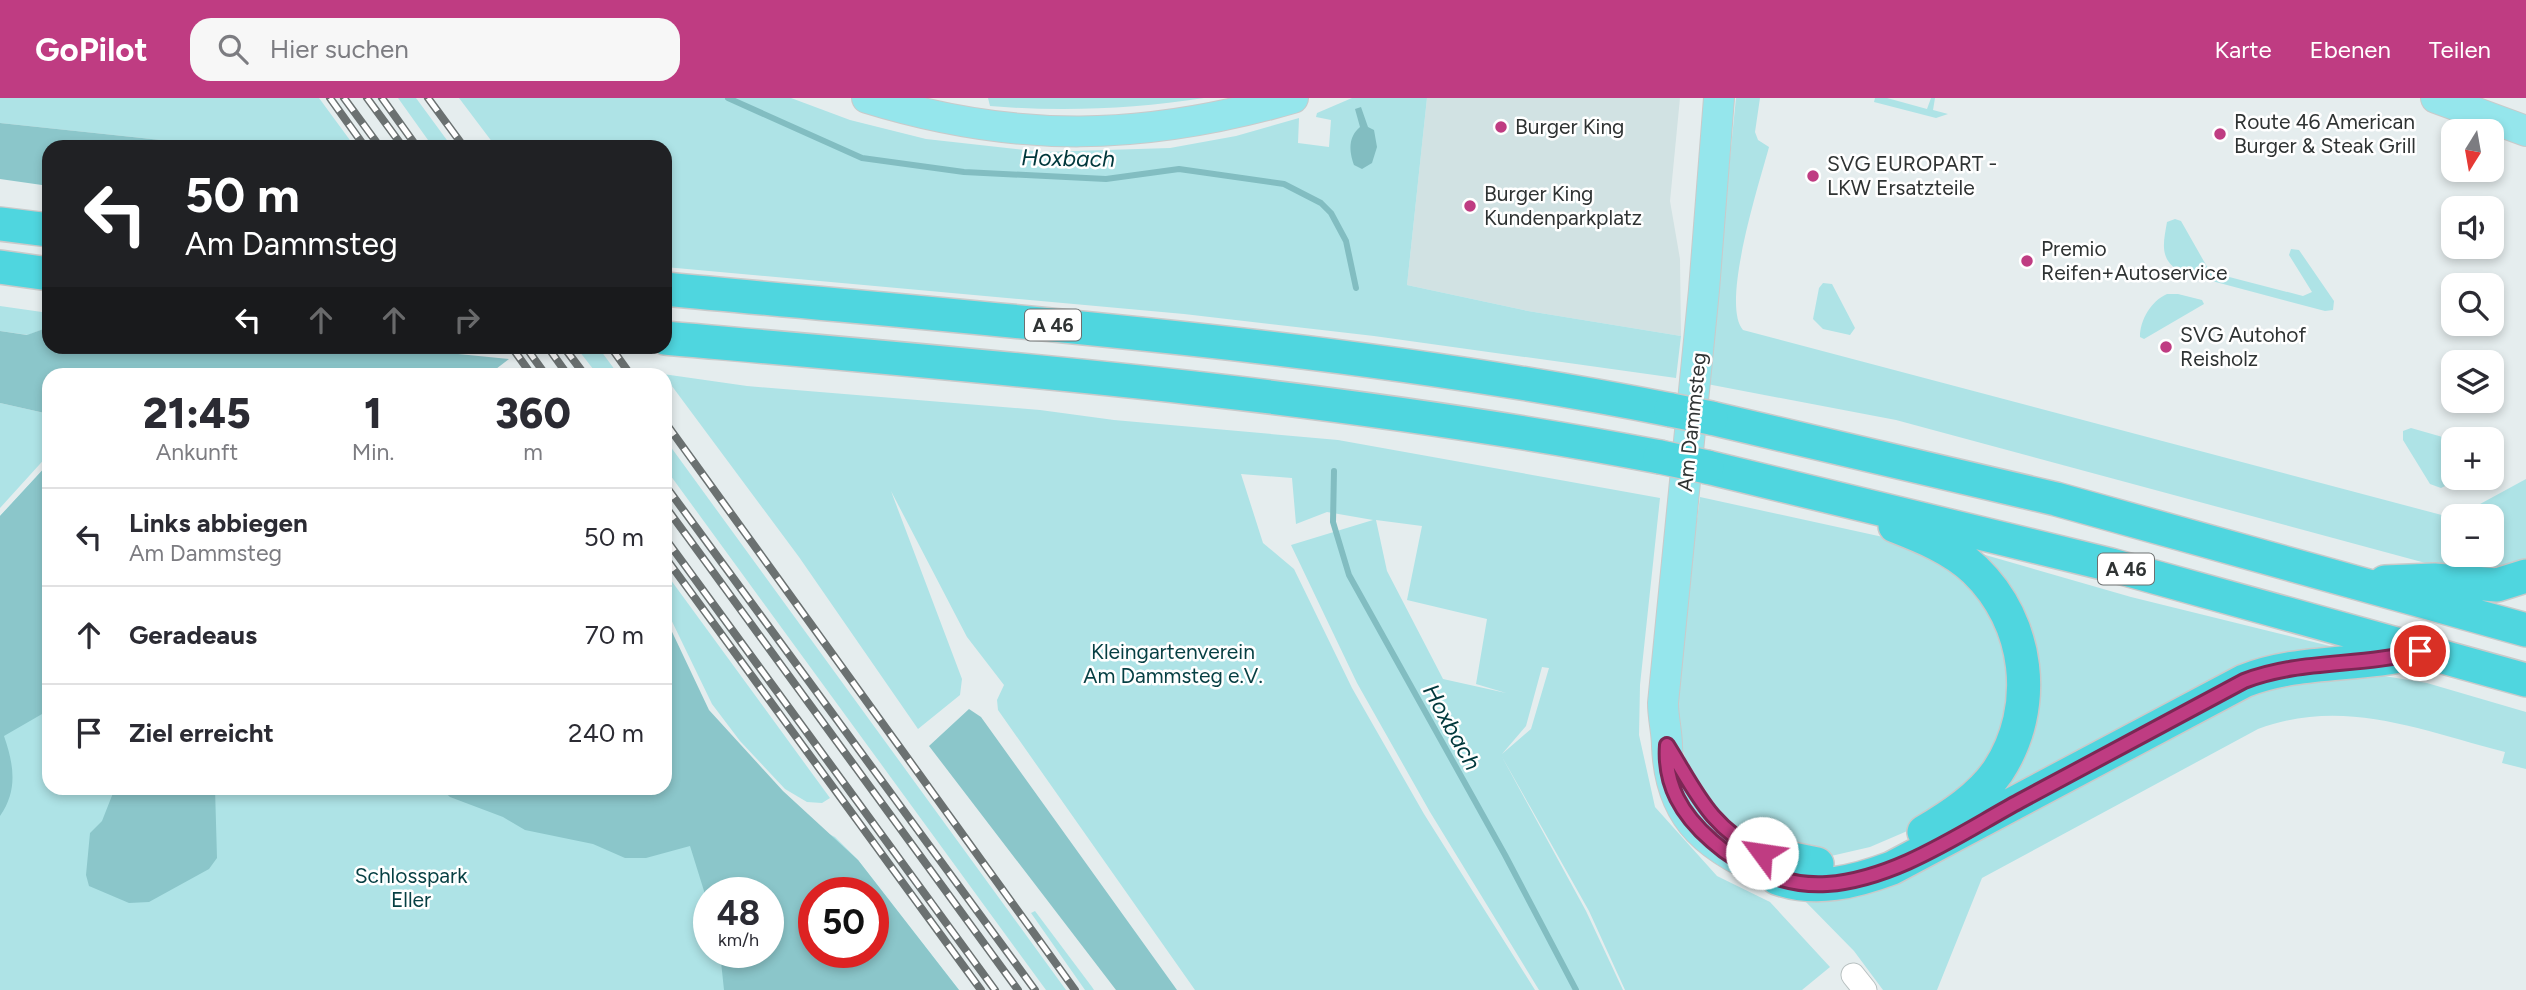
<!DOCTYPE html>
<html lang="de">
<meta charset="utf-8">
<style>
:root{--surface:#fff;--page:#f7f7f7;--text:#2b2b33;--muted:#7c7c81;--line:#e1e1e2;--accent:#bf3c82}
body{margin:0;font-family:Figtree,sans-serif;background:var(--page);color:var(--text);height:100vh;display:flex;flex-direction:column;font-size:26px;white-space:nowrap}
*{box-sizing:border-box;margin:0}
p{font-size:23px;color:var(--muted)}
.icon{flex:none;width:38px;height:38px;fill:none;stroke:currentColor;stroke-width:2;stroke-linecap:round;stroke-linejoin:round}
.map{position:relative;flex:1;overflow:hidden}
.details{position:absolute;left:42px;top:270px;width:630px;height:427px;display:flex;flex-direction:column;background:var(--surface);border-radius:21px;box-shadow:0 4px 10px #0003}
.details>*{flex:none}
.top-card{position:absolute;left:42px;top:42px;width:630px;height:214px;border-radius:21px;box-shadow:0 4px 10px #0003;background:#202124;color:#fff;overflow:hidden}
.needle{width:46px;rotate:191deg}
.buttons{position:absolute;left:2441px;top:21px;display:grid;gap:14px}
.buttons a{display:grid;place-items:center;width:63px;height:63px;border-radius:14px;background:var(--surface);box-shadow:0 4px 10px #0003;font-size:35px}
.speed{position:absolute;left:693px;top:779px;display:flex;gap:14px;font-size:35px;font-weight:700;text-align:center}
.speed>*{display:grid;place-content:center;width:91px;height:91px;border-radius:50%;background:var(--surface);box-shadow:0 4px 10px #0003;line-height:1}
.speed small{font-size:18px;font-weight:400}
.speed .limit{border:10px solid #d22;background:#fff;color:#111}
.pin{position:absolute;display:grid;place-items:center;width:60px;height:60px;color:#fff;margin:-30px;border:4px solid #fff;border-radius:50%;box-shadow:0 2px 7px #0007}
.me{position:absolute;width:77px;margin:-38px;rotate:301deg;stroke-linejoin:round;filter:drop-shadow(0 0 5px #0008)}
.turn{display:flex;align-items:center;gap:24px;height:147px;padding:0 28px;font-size:32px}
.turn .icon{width:91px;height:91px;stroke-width:2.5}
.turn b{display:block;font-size:49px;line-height:60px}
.lanes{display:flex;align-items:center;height:66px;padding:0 28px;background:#0003;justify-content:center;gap:35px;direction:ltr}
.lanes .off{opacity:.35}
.eta{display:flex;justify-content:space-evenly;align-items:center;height:119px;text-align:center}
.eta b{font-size:42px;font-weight:800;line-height:49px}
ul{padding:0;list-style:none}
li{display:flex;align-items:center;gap:21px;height:98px;padding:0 28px;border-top:2px solid var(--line)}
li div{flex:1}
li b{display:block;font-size:26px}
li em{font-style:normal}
header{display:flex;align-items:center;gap:42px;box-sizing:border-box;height:98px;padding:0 35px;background:var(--accent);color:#fff}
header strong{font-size:33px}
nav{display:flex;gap:38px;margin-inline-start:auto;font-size:24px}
.search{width:490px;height:63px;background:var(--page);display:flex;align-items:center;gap:18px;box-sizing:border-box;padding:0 24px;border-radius:21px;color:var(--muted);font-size:26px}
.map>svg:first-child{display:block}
.built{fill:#d1e2e3}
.green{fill:#aee3e6;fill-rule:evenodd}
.forest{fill:#8bc6ca;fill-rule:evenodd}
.water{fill:#82bdc1}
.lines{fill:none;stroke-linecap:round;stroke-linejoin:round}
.stream{stroke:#82bdc1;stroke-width:6}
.minor-casing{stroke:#b8c1c1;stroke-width:25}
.major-casing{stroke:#c9caca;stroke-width:32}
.highway-casing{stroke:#c9caca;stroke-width:36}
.minor{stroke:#fff;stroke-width:23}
.major{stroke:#95e6ec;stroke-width:30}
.highway{stroke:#4fd6df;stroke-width:33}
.rail-casing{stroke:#6b7171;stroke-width:8}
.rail{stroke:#fff;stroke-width:5;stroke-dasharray:16;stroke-linecap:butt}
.highway-bridge-casing{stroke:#c9caca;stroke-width:36;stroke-linecap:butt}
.highway-bridge{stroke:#4fd6df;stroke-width:33}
.route-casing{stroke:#7c2754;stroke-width:18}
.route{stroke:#bf3c82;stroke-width:12}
.poi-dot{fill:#bf3c82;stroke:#fff;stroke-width:2.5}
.labels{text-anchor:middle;stroke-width:5;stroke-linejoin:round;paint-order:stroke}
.shield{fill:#fff;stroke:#6d7070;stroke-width:2}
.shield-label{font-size:19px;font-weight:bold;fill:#2f3333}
.poi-label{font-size:21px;fill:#2f3333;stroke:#fff;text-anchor:start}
.street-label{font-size:21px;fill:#2f3333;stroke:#fff}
.park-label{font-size:21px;fill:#063f43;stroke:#fff}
.water-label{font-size:23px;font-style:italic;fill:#00383c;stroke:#fff}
</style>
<header>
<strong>GoPilot</strong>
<div class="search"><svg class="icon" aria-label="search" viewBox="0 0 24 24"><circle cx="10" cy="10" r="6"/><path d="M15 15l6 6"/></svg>Hier suchen</div>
<nav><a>Karte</a><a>Ebenen</a><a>Teilen</a></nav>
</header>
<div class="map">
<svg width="2526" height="892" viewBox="0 0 2526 892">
<rect width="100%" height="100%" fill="#e5edee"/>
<path class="built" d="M1427,0H1680L1670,103L1680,161L1681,238L1528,213L1407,187Z"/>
<path class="green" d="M0,0H319L355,49H227L0,25Z
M398,0H416L452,49H433Z
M459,0H791L850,22L926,41L1042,54L1170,50L1236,38L1299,20L1298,45L1329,49L1331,22L1316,19L1317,15L1352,0H1427L1407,187L1528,213L1681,238L1676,280L1374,238L1184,216L665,169V49H496Z
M988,0H1204C1133,11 1062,14 990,8Z
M1736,0H1760L1755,34L1758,42L1769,49C1760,83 1720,206 1743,232L2453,420L2454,457H2492V418H2458L2526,381V463L2493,471L2444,470L1896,322L1707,286Z
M1875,0H1887L1927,11L1931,0H1935L1933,12L1948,16L1936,20L1874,4Z
M2175,121L2181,123L2210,174L2303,198L2312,194L2289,157L2291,151L2299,152L2334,203L2333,212L2325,213L2182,175C2159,162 2163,147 2167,124Z
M1823,185L1832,186L1855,230L1850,237L1823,231L1813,221L1819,190Z
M2167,196H2178L2202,202L2204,206L2144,241L2140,239C2140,222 2151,203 2167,196Z
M0,208L49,215V229L28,237L0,233Z
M576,249H598L618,276H597Z
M663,276L747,288L1040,312L1114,322L1338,342L1660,400L1640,587L1639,637L1655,709L1717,778L1770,804L1830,869L1802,892H1625L1589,813L1501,657L1586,813L1623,892H1539L1430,714L1357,585L1291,447L1373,422L1327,414L1296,426L1292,380L1241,376L1263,445L1294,471L1352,590L1424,716L1535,892H1195L998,612L997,602L1004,587L967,539L891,393L962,581L960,597L918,631L799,459ZM1376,422L1422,428L1407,502L1487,521L1476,586L1506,595L1443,581L1387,473ZM1542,569L1549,570L1531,631L1502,656L1526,628Z
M0,305L49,316V356L0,410Z
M2411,330L2453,342L2454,380H2462L2441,390L2430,386L2403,342V333Z
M665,341L1066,892H1046L665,370Z
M49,365V690H665V588L777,710L835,739L858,762L959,892H0V418ZM709,794H768V854H709ZM814,794H873V854H814Z
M1700,399L1883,439L1925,452L1962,474L2006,541L2011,605L1987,668L1941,712L1905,734L1870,749L1831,758L1797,755L1769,748L1735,729L1710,705L1690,675L1680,644L1676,613L1687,495Z
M1975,454L2131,499L2330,548L2332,557L1939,732L2028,618Z
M665,474L830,700L822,705L807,704L785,691L740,643L712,606L665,509Z
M2372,576L2427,585L2526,614V671L2502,665L2505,654C2419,632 2344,599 2258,631L1982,780L1937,892H1883L1854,853L1800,798L2271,584Z
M1035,813L1092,889L1094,892H1085L1031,815Z"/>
<path class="forest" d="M0,25L227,49H49V88L0,81Z
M49,229V248H377L509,261L496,271L499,276H49V316L0,305V233L27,237Z
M49,365V612L4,638C14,667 18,692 0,718V418Z
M665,519L709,612L783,693L858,762L959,892H724L720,854H768V794H709V809L690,748L646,760H625L593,746L525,732L503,719L450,699L440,690H665ZM873,794V854H814V794Z
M969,611L981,619L1177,892H1116L929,648Z
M115,690H215L217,760L209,771L149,804L129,805L89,788L86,777L90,735L102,723Z"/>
<path class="water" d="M1361,9L1368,29L1374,32L1377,49L1372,65L1362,71L1354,67C1349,53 1348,39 1360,29L1355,11Z"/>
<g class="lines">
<path class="stream" d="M728,0L862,60L964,74L1106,81L1179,71L1284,86L1321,105L1331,115L1346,143L1356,190
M1334,373L1333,424L1349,477L1505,757L1576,892"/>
<g class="minor-casing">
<path id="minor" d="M1853,877L1865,892"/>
</g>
<g class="major-casing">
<path id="major" d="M867,0C1016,46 1144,43 1293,0
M1719,0L1704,192L1663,605C1663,620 1667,634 1667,648C1670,725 1711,751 1777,780
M2436,0L2526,33"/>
</g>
<g class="highway-casing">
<path id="highway" d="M0,126L49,132
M0,169L49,176
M665,191C1001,223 1339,246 1671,312
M665,240C998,269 1332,296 1660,359
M1711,320L2056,401L2526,532
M1707,369L2111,467L2526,582
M1895,428C1923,439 1953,451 1975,472C2029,524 2040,609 1998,673C1980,699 1951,718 1924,734
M2385,484L2434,482L2497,487L2526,478
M1762,755L1817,766
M1777,780C1815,794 1855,784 1892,770L2244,583C2300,561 2360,569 2417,554"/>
</g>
<use href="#minor" class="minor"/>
<use href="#major" class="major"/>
<use href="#highway" class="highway"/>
<g class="rail-casing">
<path id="rail" d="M330,0L365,49
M344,0L380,49
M367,0L403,49
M382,0L417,49
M428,0L464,49
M511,248L531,276
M525,248L545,276
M547,248L567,276
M563,248L584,276
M610,248L630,276
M665,324L1075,892
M665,387L1035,892
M665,408L1018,892
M665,440L995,892
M665,459L981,892"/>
</g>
<use href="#rail" class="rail"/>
<g class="highway-bridge-casing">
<path id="highway-bridge" d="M1671,312L1711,320
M1660,359L1707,369"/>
</g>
<use href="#highway-bridge" class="highway-bridge"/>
</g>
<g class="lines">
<g class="route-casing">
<path id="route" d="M1762,755C1709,729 1696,693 1667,647C1664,687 1682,717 1712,743C1742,770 1787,789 1827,786C1896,781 1961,735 2020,703C2095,663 2169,623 2244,583C2301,561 2362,569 2420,553"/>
</g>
<use href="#route" class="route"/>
</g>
<g class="poi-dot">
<circle cx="1501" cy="29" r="7"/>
<circle cx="2220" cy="36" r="7"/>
<circle cx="1813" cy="78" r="7"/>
<circle cx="1470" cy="108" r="7"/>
<circle cx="2027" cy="163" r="7"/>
<circle cx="2166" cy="249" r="7"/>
</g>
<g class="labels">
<g class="shield">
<rect x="1025" y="211.5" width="56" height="31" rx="5"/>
<rect x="2098" y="455.5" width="56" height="31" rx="5"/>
</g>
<g class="shield-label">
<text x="1053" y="234">A 46</text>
<text x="2126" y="478">A 46</text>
</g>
<g class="poi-label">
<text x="2234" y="31">Route 46 American<tspan x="2234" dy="24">Burger &amp; Steak Grill</tspan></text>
<text x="1515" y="36">Burger King</text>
<text x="1827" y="73">SVG EUROPART -<tspan x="1827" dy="24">LKW Ersatzteile</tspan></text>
<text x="1484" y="103">Burger King<tspan x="1484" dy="24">Kundenparkplatz</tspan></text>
<text x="2041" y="158">Premio<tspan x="2041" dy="24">Reifen+Autoservice</tspan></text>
<text x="2180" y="244">SVG Autohof<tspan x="2180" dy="24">Reisholz</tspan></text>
</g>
<g class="street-label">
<text transform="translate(1692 324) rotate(-84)" y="7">Am Dammsteg</text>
</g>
<g class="park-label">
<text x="1173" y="561">Kleingartenverein<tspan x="1173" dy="24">Am Dammsteg e.V.</tspan></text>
<text x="411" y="785">Schlosspark<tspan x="411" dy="24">Eller</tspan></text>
</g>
<g class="water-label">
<text transform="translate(1068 60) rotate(1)" y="8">Hoxbach</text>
<text transform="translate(1452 629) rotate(61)" y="8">Hoxbach</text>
</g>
</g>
</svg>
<div class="buttons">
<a><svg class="needle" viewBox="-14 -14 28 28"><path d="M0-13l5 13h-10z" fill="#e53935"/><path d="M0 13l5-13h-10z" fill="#7c7c81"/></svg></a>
<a><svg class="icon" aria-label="sound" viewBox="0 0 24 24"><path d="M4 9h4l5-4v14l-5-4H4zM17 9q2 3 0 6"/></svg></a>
<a><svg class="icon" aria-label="search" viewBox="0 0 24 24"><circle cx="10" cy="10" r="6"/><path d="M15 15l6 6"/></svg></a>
<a><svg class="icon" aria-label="layers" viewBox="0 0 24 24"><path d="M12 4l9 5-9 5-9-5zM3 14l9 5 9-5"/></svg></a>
<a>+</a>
<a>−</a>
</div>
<div class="speed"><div>48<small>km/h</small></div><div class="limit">50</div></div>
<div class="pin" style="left:2420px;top:553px;background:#d93025"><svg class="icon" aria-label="arrive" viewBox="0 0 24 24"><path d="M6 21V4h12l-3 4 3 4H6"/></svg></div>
<svg class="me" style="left:1762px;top:755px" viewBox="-20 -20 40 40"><circle r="19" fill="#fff"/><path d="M0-13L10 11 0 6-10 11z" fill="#bf3c82"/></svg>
<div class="top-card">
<div class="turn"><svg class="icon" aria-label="left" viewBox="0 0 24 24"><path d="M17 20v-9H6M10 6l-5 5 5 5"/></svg><div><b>50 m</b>Am Dammsteg</div></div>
<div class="lanes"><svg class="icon" aria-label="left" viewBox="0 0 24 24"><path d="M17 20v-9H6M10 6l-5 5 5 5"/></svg><svg class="icon off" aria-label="ahead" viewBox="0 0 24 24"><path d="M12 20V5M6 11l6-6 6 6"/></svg><svg class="icon off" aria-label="ahead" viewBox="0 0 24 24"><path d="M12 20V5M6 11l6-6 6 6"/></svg><svg class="icon off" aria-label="right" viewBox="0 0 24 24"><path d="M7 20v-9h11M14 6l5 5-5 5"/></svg></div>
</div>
<section class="details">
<div class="eta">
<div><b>21:45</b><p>Ankunft</p></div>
<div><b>1</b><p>Min.</p></div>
<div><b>360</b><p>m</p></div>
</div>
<ul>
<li><svg class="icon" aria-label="left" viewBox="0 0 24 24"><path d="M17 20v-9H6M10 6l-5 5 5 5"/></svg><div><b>Links abbiegen</b><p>Am Dammsteg</p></div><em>50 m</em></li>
<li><svg class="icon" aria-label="ahead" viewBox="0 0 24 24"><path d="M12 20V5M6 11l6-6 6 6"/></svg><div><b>Geradeaus</b></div><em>70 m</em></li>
<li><svg class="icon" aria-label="arrive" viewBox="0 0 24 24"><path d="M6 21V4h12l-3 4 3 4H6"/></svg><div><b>Ziel erreicht</b></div><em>240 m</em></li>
</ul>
</section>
</div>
